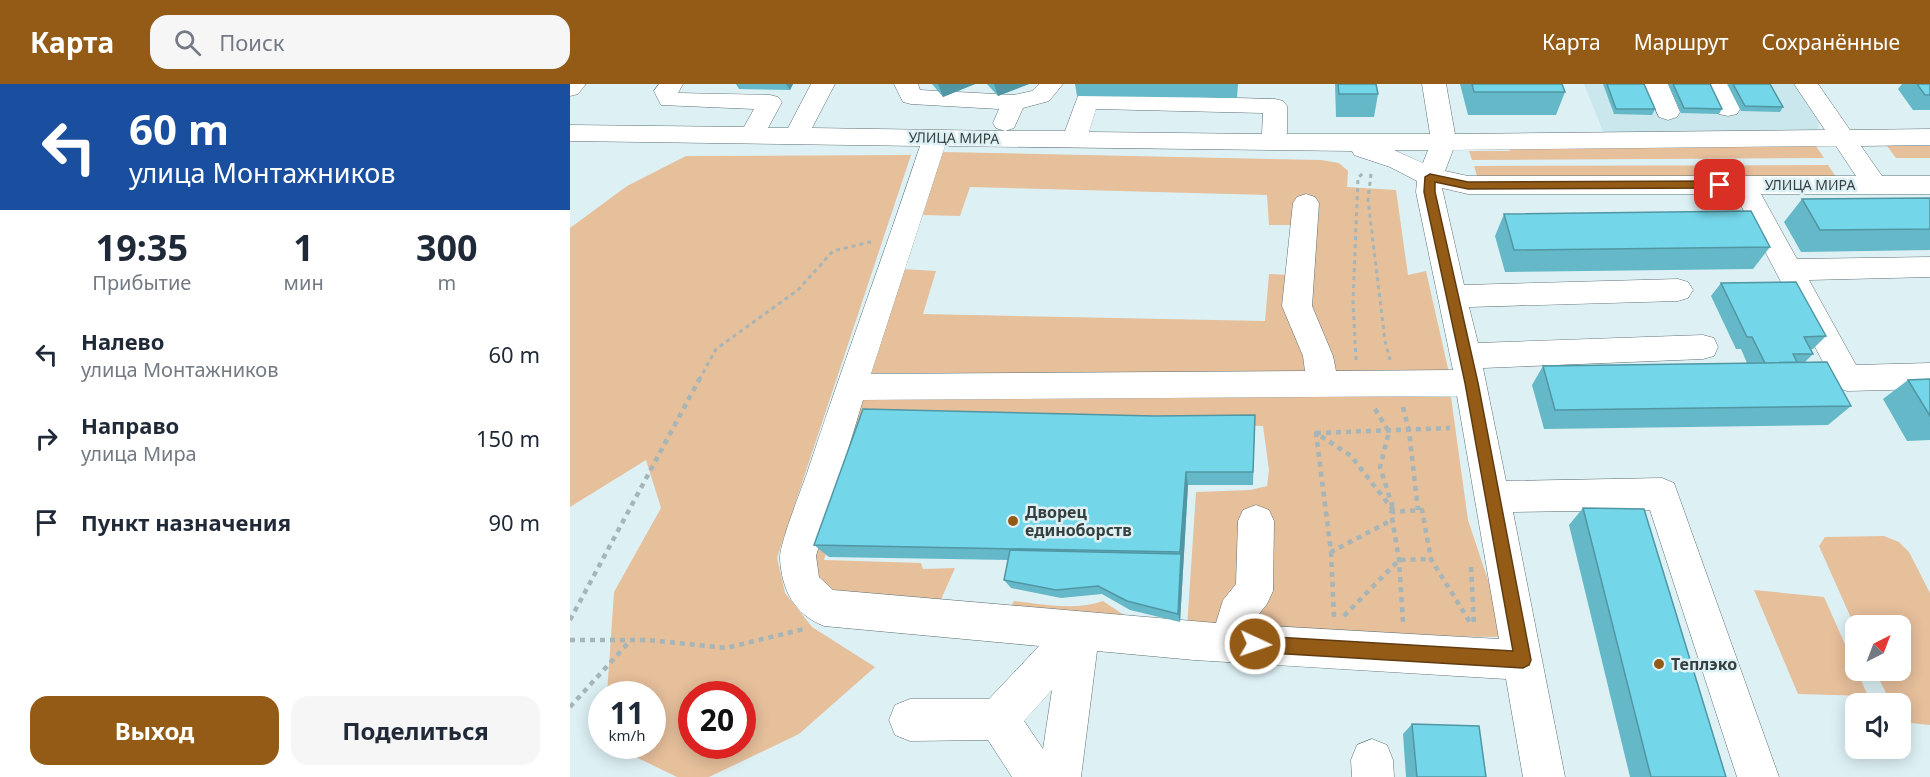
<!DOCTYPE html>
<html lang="ru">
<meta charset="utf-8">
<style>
:root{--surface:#fff;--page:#f6f6f7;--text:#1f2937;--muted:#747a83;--accent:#945b17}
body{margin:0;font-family:"Noto Sans",sans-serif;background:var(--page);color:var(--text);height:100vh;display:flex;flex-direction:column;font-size:22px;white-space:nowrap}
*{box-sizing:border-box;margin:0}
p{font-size:20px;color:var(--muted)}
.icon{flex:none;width:33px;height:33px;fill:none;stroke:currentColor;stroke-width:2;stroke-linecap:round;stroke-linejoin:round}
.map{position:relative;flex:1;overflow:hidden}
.drawer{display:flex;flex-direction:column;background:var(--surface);width:570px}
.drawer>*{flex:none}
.banner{background:#1a4fa0;color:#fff;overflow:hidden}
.needle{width:39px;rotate:42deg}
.tools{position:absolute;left:1275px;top:531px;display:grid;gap:12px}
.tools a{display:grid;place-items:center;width:66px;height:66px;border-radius:12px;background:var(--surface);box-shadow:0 3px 15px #0003;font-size:30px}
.speed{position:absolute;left:18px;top:597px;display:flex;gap:12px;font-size:30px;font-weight:700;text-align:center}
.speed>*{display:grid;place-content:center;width:78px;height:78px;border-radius:50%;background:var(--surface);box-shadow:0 3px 15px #0003;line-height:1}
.speed small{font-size:15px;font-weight:400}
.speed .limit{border:9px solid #d22;background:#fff;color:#111}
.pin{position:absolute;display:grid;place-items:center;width:51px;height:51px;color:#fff;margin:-26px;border-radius:12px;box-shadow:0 3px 9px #0006}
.me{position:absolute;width:66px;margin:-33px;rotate:93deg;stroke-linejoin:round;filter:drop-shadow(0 0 4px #0008)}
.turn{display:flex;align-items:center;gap:21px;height:126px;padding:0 30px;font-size:27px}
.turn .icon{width:78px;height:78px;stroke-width:2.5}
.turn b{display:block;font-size:42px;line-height:51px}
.eta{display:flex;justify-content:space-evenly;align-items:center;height:102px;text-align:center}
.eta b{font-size:36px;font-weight:700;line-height:42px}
.primary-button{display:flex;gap:12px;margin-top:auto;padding:12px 30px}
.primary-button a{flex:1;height:69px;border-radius:18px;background:var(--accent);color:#fff;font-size:24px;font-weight:700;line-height:69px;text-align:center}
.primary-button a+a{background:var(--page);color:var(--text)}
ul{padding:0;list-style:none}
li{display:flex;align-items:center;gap:18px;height:84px;padding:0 30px}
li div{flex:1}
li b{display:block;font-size:22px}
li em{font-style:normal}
header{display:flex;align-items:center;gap:36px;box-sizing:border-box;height:84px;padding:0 30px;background:var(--accent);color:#fff}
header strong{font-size:28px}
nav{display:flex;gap:33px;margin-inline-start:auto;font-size:21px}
.search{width:420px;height:54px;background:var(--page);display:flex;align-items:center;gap:15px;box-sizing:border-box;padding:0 21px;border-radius:18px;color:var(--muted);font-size:22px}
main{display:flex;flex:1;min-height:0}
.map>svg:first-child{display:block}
.built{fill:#c9e7ec}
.green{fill:#e6bf9b;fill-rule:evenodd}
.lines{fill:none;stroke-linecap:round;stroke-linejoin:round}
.minor-casing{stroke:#5e7074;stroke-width:1}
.highway-casing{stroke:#5e7074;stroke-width:1}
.path-far1{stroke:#a5b5b8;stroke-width:3;stroke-dasharray:4 4;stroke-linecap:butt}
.path{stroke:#a5b5b8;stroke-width:4.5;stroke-dasharray:5 5;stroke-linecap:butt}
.minor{fill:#fff;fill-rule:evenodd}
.highway{fill:#fff;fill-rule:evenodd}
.wall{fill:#64b8c8}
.shaded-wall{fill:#5196a3}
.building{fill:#74d6e9;stroke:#5196a3;stroke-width:1.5}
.route{fill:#945b17;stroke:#603b0f;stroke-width:1.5}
.poi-dot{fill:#945b17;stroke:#ddf1f5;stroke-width:2}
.labels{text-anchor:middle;stroke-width:5;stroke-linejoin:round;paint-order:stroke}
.far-street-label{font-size:14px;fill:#363e3f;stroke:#ddf1f5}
.poi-label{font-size:16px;font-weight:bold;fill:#363e3f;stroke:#ddf1f5;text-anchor:start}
</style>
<header>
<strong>Карта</strong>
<div class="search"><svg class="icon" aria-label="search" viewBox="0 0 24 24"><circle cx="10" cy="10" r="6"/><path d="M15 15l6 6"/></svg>Поиск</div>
<nav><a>Карта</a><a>Маршрут</a><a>Сохранённые</a></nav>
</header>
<main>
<section class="drawer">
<div class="banner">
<div class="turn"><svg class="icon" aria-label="left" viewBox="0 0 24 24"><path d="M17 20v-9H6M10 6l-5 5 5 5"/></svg><div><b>60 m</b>улица Монтажников</div></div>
</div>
<div class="eta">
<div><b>19:35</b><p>Прибытие</p></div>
<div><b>1</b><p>мин</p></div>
<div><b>300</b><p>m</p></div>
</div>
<ul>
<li><svg class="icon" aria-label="left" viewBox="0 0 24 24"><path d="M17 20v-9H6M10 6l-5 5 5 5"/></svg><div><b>Налево</b><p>улица Монтажников</p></div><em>60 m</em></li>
<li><svg class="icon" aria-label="right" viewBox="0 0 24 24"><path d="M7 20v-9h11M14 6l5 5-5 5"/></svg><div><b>Направо</b><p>улица Мира</p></div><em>150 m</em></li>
<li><svg class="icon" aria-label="arrive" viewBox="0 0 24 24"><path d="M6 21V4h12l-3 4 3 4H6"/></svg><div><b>Пункт назначения</b></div><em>90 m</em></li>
</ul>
<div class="primary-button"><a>Выход</a><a>Поделиться</a></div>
</section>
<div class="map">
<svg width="1360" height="693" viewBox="0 0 1360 693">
<rect width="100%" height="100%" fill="#ddf1f5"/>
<path class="built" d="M1014,0H1226L1248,34L1249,40L1247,46L1034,50Z"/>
<path class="green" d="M1246,62L1254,74L902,76L899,67H940L939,63Z
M1317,62H1360V74H1326Z
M372,68L751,76L769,79L778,87L777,103L826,106L838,191L856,187L879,289H299L332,185L366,187L353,230L695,237L699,190L739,192L737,141H699L697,111L400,103L390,132L353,131Z
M341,71L207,474L215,509L242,543L305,583L229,650L139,693H107L43,662H82V610H37L44,508L91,424L76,376L0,423V144L57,102L116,72ZM172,610V662H122V610Z
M1258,81L1266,93L908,95L904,82Z
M303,310L881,313L898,436L937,553L615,550L440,524L444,517C473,520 505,527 533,517L554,531L617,544L626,408L680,406L697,402L699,386L693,342L300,335L254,476L351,479L353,485L385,484L365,529L256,507L241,489L281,322Z
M1314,452L1329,458L1339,468L1360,509V641L1341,639L1333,634L1330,620L1321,619L1305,587L1330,586V542L1285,543L1249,462L1255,453Z
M1184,506L1254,513L1298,612L1228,610Z"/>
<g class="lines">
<g class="minor-casing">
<path id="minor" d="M89,0H113L108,9L200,11L208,13L212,18L198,44H218L241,0H265L242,44L435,47L426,44L423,39L429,25L341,20L333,18L324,0H348L350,6L444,11L462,7L469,0H493L479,17L453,24L444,44L435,47H495L508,12L516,10L705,15L713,17L717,22V50H860L852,0H876L885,50L1255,46L1224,0H1248L1280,46L1360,45V61L1291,62L1312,92H1360V110H1191L1227,175L1360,173V193L1239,196L1286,281L1360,279V305L1277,307L1266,303L1165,110H898L872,104L894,201L1108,195L1118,198L1123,206L1118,214L1108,217L899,223L908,259L1133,251L1144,254L1148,263L1144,272L1133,275L913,284L936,397L1092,394L1104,399L1209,693H1167L1080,426L943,428L995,693H953L936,595L624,576L527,567L511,693H442L418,656L340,657L325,651L319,636L325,621L340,615H419L469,562L254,542C224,530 212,506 210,475C209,461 231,406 237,389C273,279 314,171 350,62L0,57V41L174,43L184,25L91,21L84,7ZM526,25L693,29L692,50L519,48ZM375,62L782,67L784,71L820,83L847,97L846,108L883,286L766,287L763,272L742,222L749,119L745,113L736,110L727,113L723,119L712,222L733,272L735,287L301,290ZM1266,62L1286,92H898L875,87L883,66ZM824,66H858L853,79ZM887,312L929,555L684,541V536L697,520L703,507L704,437L699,426L686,421L673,426L668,437L666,500L653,516L646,539L263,506L249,493L246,472L293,316ZM482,606L473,665L454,637Z
M1074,0H1098L1110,28L1107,33L1098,36L1089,33Z
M1134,0H1158L1170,25L1167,30L1158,32L1149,30Z
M802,655L817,661L823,676L824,693H782L781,676L787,661Z"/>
</g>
<g class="highway-casing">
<path id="highway" d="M0,0H16L8,10L0,12Z"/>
</g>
<path class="path-far1" d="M801,90L798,116L815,257L820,276
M786,276L783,217L788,94L794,88
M129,296L146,265L228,206L263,167L304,157"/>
<path class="path" d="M833,323L839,347L848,426
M805,325L819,348L810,383L824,427L781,372L746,349L761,468L822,436
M746,349L880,344
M761,468L764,533
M901,483L904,542
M774,532L829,476L861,475
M0,536L130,294
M833,538L829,476L821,428L852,426L861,475L901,540
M0,556H77L156,564L234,545
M0,623L60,557"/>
<use href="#minor" class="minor"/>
<use href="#highway" class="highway"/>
</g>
<path class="wall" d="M166,0H223L220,6L169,5Z
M362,0H405L373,13Z
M417,0H459L428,12Z
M505,0H668L667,14L507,12Z
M765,0H806L808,10L804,33H766Z
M890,0H992L995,8L986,31H898Z
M1033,0H1074L1085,25L1082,31L1044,30Z
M1098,0H1140L1152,25L1149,30L1111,29Z
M1157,0H1200L1213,23L1210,28L1171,27Z
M1332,0H1360V26H1343L1328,5Z
M1360,114V166L1231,168L1214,138L1232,115Z
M934,130L1200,163L1183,185L935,188L925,152Z
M1151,199L1256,252L1243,265H1241L1243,270L1235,278L1281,322L1258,341L974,345L962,301L973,282L1177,279L1171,265H1166L1141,212Z
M1360,295V356L1337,357L1313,315L1338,296Z
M685,331L683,401H618L610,538L560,526L532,510L491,514L441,504L434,496L438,476L259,473L244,461L585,332Z
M1013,424L1156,693H1060L999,441Z
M842,640L916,693H836L833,650Z"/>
<path class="shaded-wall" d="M216,0H223L220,6Z
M368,0H405L373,13Z
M424,0H459L428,12Z
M616,388L618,401L610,538L608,530L610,468Z"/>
<path class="building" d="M768,0H806L808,10H769Z
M902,0H992L995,8H904Z
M1037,0H1074L1085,25H1046Z
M1103,0H1140L1152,25L1114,24Z
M1163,0H1200L1213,23L1175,22Z
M1347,0H1360V11H1355Z
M1360,114V145L1250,146L1232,115Z
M1181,127L1200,163L944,166L934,130Z
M1226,198L1256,252L1234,253L1243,270H1223L1227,278L1195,279L1182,253H1177L1151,199Z
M1257,278L1281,322L985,326L973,282Z
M1360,295V332L1338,296Z
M293,325L585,332L685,331L683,388H616L610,468L244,461Z
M1013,424L1074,425L1156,693H1081Z
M440,466L611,470L608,530L557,517L528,502L486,506L434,496Z
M842,640L909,642L916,693H847Z"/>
<path class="route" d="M860,90L898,98L1150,97L1155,101L1150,104L898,105L865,98V108L908,299L961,576L959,581L953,584L685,568L680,566L677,560L680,555L685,552L943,567L895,299L854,108L855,93Z"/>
<g class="poi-dot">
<circle cx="443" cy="437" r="6"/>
<circle cx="1089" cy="580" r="6"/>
</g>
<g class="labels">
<g class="far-street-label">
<text transform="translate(384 54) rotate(1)" y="5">УЛИЦА МИРА</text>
<text x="1240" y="106">УЛИЦА МИРА</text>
</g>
<g class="poi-label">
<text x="455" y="434">Дворец<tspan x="455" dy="18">единоборств</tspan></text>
<text x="1101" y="586">Теплэко</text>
</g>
</g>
</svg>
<div class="tools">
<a><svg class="needle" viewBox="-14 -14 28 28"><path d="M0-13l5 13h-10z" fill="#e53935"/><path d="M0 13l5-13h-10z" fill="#747a83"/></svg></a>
<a><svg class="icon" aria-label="sound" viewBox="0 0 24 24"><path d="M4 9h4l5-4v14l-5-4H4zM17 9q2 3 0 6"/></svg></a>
</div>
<div class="speed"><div>11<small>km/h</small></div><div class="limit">20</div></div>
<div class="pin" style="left:1150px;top:101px;background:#d93025"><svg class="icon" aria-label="arrive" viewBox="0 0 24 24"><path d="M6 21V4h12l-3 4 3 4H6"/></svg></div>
<svg class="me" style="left:685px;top:560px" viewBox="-20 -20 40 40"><circle r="17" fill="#945b17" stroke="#fff" stroke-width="3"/><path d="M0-11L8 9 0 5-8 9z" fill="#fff"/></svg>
</div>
</main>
